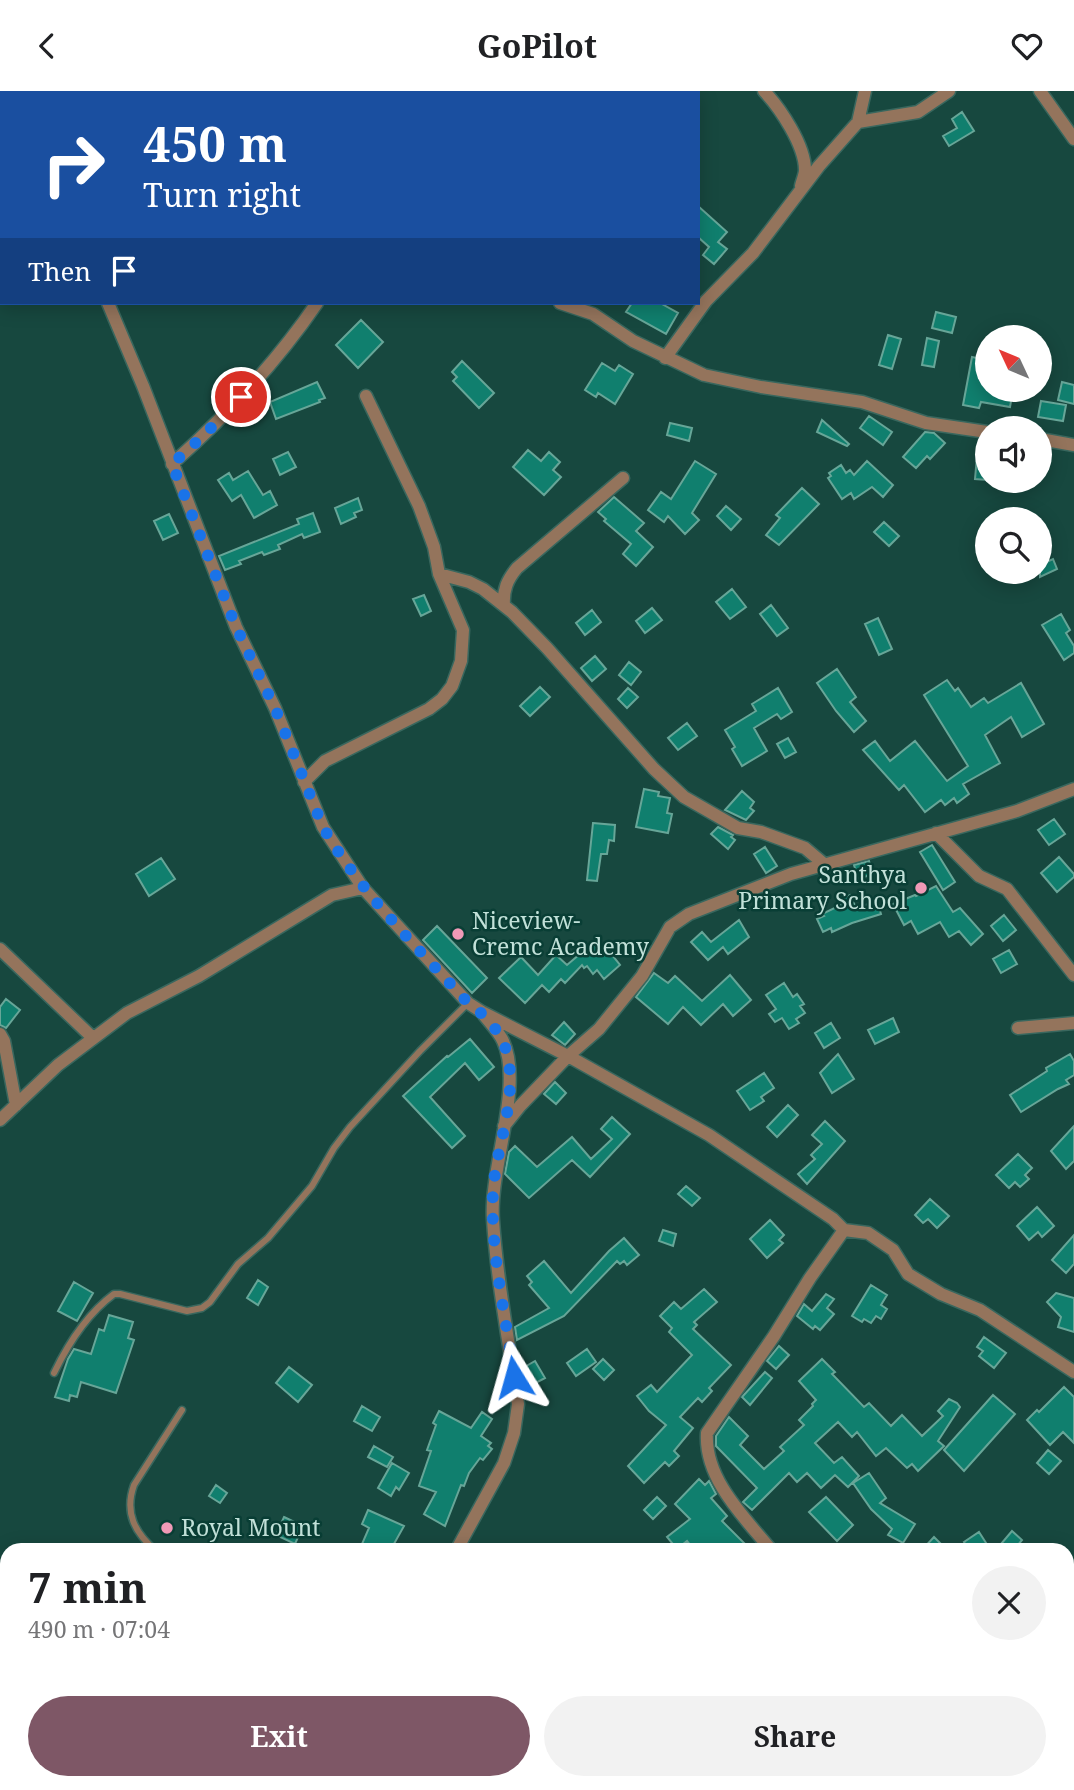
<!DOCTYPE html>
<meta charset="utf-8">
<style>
:root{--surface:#fff;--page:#f2f2f2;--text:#202124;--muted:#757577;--accent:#7e5766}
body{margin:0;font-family:"Noto Serif",serif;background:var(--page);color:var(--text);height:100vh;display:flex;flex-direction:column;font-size:26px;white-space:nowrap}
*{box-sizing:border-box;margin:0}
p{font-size:23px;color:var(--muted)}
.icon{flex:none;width:38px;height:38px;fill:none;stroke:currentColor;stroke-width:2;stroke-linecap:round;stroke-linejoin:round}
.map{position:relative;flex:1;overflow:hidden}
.drawer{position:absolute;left:0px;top:1452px;width:1074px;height:247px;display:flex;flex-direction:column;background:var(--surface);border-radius:21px 21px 0 0;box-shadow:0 4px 18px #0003}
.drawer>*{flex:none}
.guide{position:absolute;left:0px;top:0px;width:700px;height:214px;box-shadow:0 4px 18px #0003;background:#1a4fa0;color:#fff;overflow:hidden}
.needle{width:46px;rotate:314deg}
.fabs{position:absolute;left:975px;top:234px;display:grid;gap:14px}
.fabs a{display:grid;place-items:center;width:77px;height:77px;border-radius:50%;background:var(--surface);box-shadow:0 4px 18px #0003;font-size:35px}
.pin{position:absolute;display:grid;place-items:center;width:60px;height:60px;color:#fff;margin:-30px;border:4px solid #fff;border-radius:50%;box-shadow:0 2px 7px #0007}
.me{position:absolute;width:77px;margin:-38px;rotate:352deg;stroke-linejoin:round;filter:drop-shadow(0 0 5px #0008)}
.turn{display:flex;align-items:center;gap:24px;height:147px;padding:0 28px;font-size:32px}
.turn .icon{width:91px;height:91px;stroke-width:2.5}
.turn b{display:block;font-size:49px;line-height:60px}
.then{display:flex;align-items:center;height:66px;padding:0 28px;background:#0003;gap:14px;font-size:26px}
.round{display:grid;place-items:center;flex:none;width:74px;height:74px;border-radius:37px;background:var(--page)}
.headline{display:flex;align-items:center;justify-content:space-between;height:119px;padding:0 28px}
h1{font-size:42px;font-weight:700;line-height:52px}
.primary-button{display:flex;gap:14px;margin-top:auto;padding:14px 28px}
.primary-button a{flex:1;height:80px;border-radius:42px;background:var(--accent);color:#fff;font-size:28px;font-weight:700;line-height:80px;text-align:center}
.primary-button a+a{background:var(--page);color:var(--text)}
header{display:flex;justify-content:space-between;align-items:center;height:91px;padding:0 28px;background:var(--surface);font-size:32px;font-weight:700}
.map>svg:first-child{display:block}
.building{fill:#107f6e;stroke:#67a698;stroke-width:2}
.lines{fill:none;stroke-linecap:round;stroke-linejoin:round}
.lane-casing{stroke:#39675e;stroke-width:9}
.street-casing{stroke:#39675e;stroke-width:15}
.highway-casing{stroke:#39675e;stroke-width:24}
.lane{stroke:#94745c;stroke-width:6}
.street{stroke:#94745c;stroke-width:12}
.highway{stroke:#fdbe8f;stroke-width:21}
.route{stroke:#1a73e8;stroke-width:12;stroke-dasharray:0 21.6}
.poi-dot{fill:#f09ab7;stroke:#093e35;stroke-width:2.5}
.labels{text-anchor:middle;stroke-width:5;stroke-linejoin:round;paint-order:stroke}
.poi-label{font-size:23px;fill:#c2e1d9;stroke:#093e35;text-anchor:start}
</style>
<header><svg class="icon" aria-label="back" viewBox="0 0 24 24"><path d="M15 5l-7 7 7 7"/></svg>GoPilot<svg class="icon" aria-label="heart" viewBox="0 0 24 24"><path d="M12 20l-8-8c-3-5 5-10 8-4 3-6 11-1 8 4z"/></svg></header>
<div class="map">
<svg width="1074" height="1699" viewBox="0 0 1074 1699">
<rect width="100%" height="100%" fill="#17483f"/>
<path class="building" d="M962,21L974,40L949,55L943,45L957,37L952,28Z
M698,115L727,141L718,151L727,158L714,173L703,164L709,156L698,146Z
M632,212H660L678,222L666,243L626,221Z
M936,221L956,226L952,242L932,237Z
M361,229L383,251L358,277L336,254Z
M888,244L901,248L892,278L879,274Z
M927,247L939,250L934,276L922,274Z
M972,266L987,269V299H1013L1010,316L981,311L979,317L963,314Z
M462,270L494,302L479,317L453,290L457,286L452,281Z
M602,272L615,280L619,274L633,283L615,313L598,302L596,306L585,299Z
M317,291L325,307L319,309L320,311L276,328L270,311Z
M1062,291L1074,294V313L1058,309Z
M1041,310L1066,314L1063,330L1038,326Z
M869,325L892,341L883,354L860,337Z
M822,329L849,353L847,355L817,341Z
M670,332L692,337L689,350L667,344Z
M925,341L934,342L945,352L930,368L927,365L916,377L903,366Z
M978,354H987V389L975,388Z
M528,359L541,370L549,361L560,371L553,379L561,386L544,404L513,376Z
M288,361L296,376L280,384L273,368Z
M695,370L716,383L692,422L699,429L685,443L668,425L664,431L648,419L661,401L671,408Z
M867,370L893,394L883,406L872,396L854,408L851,402L842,408L828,387L831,385L829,382L841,374L846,382L850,379L854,384Z
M248,380L263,404L270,400L277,414L254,427L241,404L232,410L218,389L229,382L233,389Z
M802,397L819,413L779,454L766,444L780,427L776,424Z
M614,406L644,432L636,440L653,456L636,475L623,463L631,453L604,430L606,428L598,421Z
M358,407L362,419L354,422L356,426L341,433L335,417Z
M726,415L741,428L731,439L717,425Z
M313,422L320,441L304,447L302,443L278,454L280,458L264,464L262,461L239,470L241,473L225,479L219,465L299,433L297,428Z
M169,423L178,442L163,449L154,430Z
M884,431L899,445L889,455L874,441Z
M1053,468L1057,478L1040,486V474Z
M732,498L746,516L730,528L716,511Z
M424,504L431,520L421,525L413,508Z
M771,514L788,537L777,545L760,523Z
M652,517L662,529L645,542L636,530Z
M592,519L601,531L585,544L576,532Z
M1061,523L1070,539L1066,542L1074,555V562L1064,569L1042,534Z
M878,527L892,558L879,564L865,533Z
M595,565L606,578L592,590L581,577Z
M629,571L641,581L631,594L619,584Z
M837,578L856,606L850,611L866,630L854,641L836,620L817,592Z
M947,589L955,600L958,597L971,616L984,607L988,612L1021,592L1044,633L1022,646L1011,626L985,644L1000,672L963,693L969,703L957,712L954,707L945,714L941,709L925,721L904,694L899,699L863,659L875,650L890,670L915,650L947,690L968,675L924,604Z
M540,596L550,606L530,625L520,615Z
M628,597L638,606L627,617L618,608Z
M778,597L792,621L781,628L777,623L754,637L767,660L742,675L732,658L735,656L725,639L756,620L752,613Z
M687,632L697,645L678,659L668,647Z
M788,647L796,661L785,667L777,653Z
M644,698L659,701L658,705L670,707L667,722L672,723L668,742L636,736Z
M742,700L754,711L750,717L754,720L746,729L725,719Z
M1054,728L1065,743L1049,754L1038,739Z
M593,732L615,734L614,750L609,749L607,763H601L597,790L587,789Z
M718,736L733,744L731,746L735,749L728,758L711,743Z
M932,754L955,791L943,799L920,761Z
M765,756L777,775L766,782L754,763Z
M1059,766L1074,783V786L1057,801L1041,782Z
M161,767L175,788L149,805L136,783Z
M869,770L873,783L858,788L854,774Z
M936,795L953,821L960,817L983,843L971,854L959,840L949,846L940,831L918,843L911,830L904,834L893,813L915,804L916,805Z
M850,804L856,817L877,810L881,823L852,832L832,841L831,837L823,841L817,828L824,825L822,823L841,814L839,809Z
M1004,824L1016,839L1003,850L991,835Z
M739,829L749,846L728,863L723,856L708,869L691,851L702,841L711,851Z
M437,835L487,887L472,902L423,849Z
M593,852L599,859L604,854L620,874L604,888L597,879L593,883L587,875L584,877L582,874L565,892L561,888L549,901L542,894L525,912L499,887L521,866L538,884L556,864L567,874Z
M1009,859L1017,873L1001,882L993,868Z
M654,882L668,892L675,885L702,910L730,884L751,909L733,925L723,913L701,934L683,916L668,933L636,906Z
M784,892L793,906L797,903L804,913L800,915L805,922L796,928L799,932L789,938L782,927L775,931L769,923L776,918L766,904Z
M6,908L20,919L6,937L0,934V916Z
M893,927L899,941L875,953L868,939Z
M564,931L575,943L565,954L552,944Z
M831,932L840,947L824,957L815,942Z
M470,948L494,976L479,989L465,972L430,1006L465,1045L452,1057L403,1005L447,965L448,966Z
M838,963L854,988L832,1002L820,982Z
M1070,963L1074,970V984L1066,989L1069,993L1058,998L1021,1021L1010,1004L1047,980L1046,977Z
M764,982L774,997L761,1006L764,1010L750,1019L737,1000Z
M555,991L566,1002L556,1013L544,1003Z
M788,1014L798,1024L777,1046L767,1036Z
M612,1026L630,1043L590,1086L572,1069L529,1107L505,1083L509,1061L515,1055L537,1076L572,1046L591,1068L612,1048L601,1038Z
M825,1030L845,1050L807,1093L798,1083L815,1068L811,1064L822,1053L812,1044Z
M1074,1035V1070L1066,1078L1051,1060Z
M1018,1063L1032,1077L1025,1084L1029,1088L1020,1096L1015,1091L1009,1097L996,1084Z
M686,1095L700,1107L692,1115L678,1103Z
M930,1108L949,1125L937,1137L928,1128L923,1132L915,1124Z
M1037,1116L1054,1135L1042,1146L1038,1141L1029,1149L1017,1135Z
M770,1129L784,1144L779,1149L783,1152L767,1167L750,1148Z
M663,1139L676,1143L673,1155L659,1150Z
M1074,1144V1173L1066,1182L1052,1169Z
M624,1147L639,1164L627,1174L624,1170L620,1173L617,1170L564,1225L517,1249L515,1236L549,1217L529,1194L532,1191L527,1185L544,1170L571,1202L609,1160Z
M258,1189L268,1196L258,1214L247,1207Z
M74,1191L93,1202L77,1230L58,1220Z
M871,1194L887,1204L881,1214L887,1218L881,1228L876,1225L871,1232L864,1228L862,1231L852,1225Z
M704,1198L717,1211L694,1231L697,1234L693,1238L731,1274L709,1297L712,1300L702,1311L698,1307L680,1326L693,1337L674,1360L679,1365L669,1375L665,1371L644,1392L628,1375L666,1334L649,1320L637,1305L651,1294L657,1301L692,1264L669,1241L672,1237L660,1225L674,1211L681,1218Z
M1056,1202L1074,1207V1241L1058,1236L1061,1226L1047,1211Z
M826,1203L834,1208L827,1217L834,1223L820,1239L815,1235L813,1238L797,1225L804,1213L812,1220Z
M109,1224L133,1231L128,1247L134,1249L116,1302L81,1291L77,1306L70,1304L69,1310L55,1306L68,1268L74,1258L91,1263L99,1238L104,1240Z
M984,1246L1006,1262L994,1277L979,1265L983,1260L977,1256Z
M779,1255L789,1264L776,1278L767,1270Z
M587,1258L596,1271L576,1285L567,1272Z
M603,1268L614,1279L604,1289L593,1278Z
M822,1268L835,1281L832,1283L864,1316L869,1312L891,1335L902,1324L922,1345L943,1325L938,1320L949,1308L957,1312L960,1316L938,1350L944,1355L918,1380L912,1373L907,1377L886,1357L876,1365L857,1341L852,1346L838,1331L815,1352L834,1372L842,1366L859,1385L848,1396L835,1384L821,1397L807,1382L797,1391L789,1382L752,1419L743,1411L757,1397L716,1355V1345L729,1326L748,1345L740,1354L764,1378L784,1360L780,1356L804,1334L799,1329L813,1315L812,1313L816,1309L799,1290Z
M535,1270L545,1287L532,1294L523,1277Z
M289,1276L312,1294L298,1311L276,1292Z
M765,1281L772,1287L750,1314L742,1306Z
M1064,1296L1074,1306V1352L1063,1341L1050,1354L1027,1329L1037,1319L1039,1321Z
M993,1304L1015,1323L964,1380L944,1359Z
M362,1315L380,1326L372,1340L354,1330Z
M439,1320L471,1337L482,1321L492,1328L481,1345L491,1352L488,1355L492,1358L483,1369L480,1367L469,1382L464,1395L461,1394L445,1435L424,1423L436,1401L419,1395L431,1360L427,1359L436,1334L433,1332Z
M374,1355L393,1366L387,1376L368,1366Z
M1048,1359L1061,1370L1049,1383L1037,1372Z
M392,1372L409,1382L399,1399L396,1396L391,1405L378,1397Z
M869,1382L886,1407L880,1412L915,1433L903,1452L888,1444L892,1438L871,1418L853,1392Z
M699,1388L705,1394L709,1390L716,1403L711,1407L727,1425L722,1430L752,1460H695L687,1450L677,1458L667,1446L690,1428L675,1413Z
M216,1394L227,1402L220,1412L209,1405Z
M657,1406L666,1415L653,1428L644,1419Z
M826,1406L853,1434L837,1450L809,1421Z
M368,1419L404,1435L390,1460H377L362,1453L369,1437L362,1433Z
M284,1426L303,1435L295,1453L276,1444Z
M1012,1440L1022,1449L1013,1460H1008L1001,1453Z
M979,1441L988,1455L981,1460H970L964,1451Z
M934,1446L948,1460H921Z"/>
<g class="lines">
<g class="lane-casing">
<path id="lane" d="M54,1282C68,1253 88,1222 114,1203H120L187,1220L202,1217L210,1211L238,1173L268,1147L312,1095L334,1057L350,1036L420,960L468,912
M156,1460C135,1442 124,1422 134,1394L182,1319
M190,1692L199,1699"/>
</g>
<g class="street-casing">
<path id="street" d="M10,0L11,2
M764,0C780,17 805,54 805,79C805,84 802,90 801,95
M1040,0L1074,48
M405,2L406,0
M858,31L918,21L949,0
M108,212L143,295L236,536L275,617L323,736L363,797L468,912L482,921L568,965L709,1044L833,1128L844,1139L868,1142L893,1159L908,1183L941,1203L980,1219L1074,1281
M560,212L593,223L633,250L704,284L761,296L862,311L926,332L987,341
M665,267L706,210L753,162L819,75L858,31L865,0
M1040,348L1074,354
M172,373C226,325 276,272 317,212
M439,483L469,491L483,498L512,521L547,557L654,678L684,706L738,737L761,741L805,757L824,773
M504,514C503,499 507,489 517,477L623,387
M304,691L325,670L429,618L442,608L452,595L461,570L463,539L439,483L434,456L419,415L366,305
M936,742L979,785L1007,798L1074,884
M0,858L93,947
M1018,937L1074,932
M0,943L4,950L16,1014
M0,1029L58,974L127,922L199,885L332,804L363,797
M504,1035L520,1015L568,965L599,938L642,885L670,836L689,823L791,783L1017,720L1074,698
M456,1460L504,1372L514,1342L518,1313C509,1252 497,1190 493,1129C489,1078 524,994 503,950C499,941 490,932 484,924
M772,1460C745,1427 704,1388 707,1342L774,1245L810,1187L844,1139
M1068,1538L1074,1541
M932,1692L937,1699
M398,1699L401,1692
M547,1699L549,1692
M991,1699L994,1692"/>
</g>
<g class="highway-casing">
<path id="highway" d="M0,1634L7,1638
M0,1670L7,1674
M38,1692L50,1699
M100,1692L112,1699"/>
</g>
<use href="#lane" class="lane"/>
<use href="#street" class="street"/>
<use href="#highway" class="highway"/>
</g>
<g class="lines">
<path class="route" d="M241,306L203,345L172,373L236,536L275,617L323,736C361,802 417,856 468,912C488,925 506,947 509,972C515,1014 496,1058 493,1100C490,1160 506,1226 514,1286"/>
</g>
<g class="poi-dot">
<circle cx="921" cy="797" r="7"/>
<circle cx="458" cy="843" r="7"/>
<circle cx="167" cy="1437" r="7"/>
</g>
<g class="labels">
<g class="poi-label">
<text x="907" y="792" text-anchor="end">Santhya<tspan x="907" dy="26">Primary School</tspan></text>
<text x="472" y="838">Niceview-<tspan x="472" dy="26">Cremc Academy</tspan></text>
<text x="181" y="1445">Royal Mount</text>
</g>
</g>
</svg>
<div class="fabs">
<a><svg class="needle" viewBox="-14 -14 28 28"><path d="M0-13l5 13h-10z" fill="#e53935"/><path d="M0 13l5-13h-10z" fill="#757577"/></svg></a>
<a><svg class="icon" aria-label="sound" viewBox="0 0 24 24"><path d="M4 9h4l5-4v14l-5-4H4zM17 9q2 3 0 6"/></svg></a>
<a><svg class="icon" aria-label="search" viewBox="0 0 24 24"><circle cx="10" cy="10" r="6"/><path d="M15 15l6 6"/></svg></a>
</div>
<div class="pin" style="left:241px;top:306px;background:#d93025"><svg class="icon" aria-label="arrive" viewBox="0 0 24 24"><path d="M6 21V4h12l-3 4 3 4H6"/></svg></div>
<svg class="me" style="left:514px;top:1286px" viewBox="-20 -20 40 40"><path d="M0-17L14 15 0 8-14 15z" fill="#1a73e8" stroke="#fff" stroke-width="4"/></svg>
<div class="guide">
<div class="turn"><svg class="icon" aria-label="right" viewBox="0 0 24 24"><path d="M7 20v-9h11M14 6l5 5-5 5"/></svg><div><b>450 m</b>Turn right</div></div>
<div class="then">Then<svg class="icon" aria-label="arrive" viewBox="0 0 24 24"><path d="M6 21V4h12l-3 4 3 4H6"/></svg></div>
</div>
<section class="drawer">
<div class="headline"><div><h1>7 min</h1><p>490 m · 07:04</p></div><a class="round"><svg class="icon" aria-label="close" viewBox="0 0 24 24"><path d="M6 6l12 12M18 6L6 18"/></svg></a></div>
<div class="primary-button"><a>Exit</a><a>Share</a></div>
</section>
</div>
